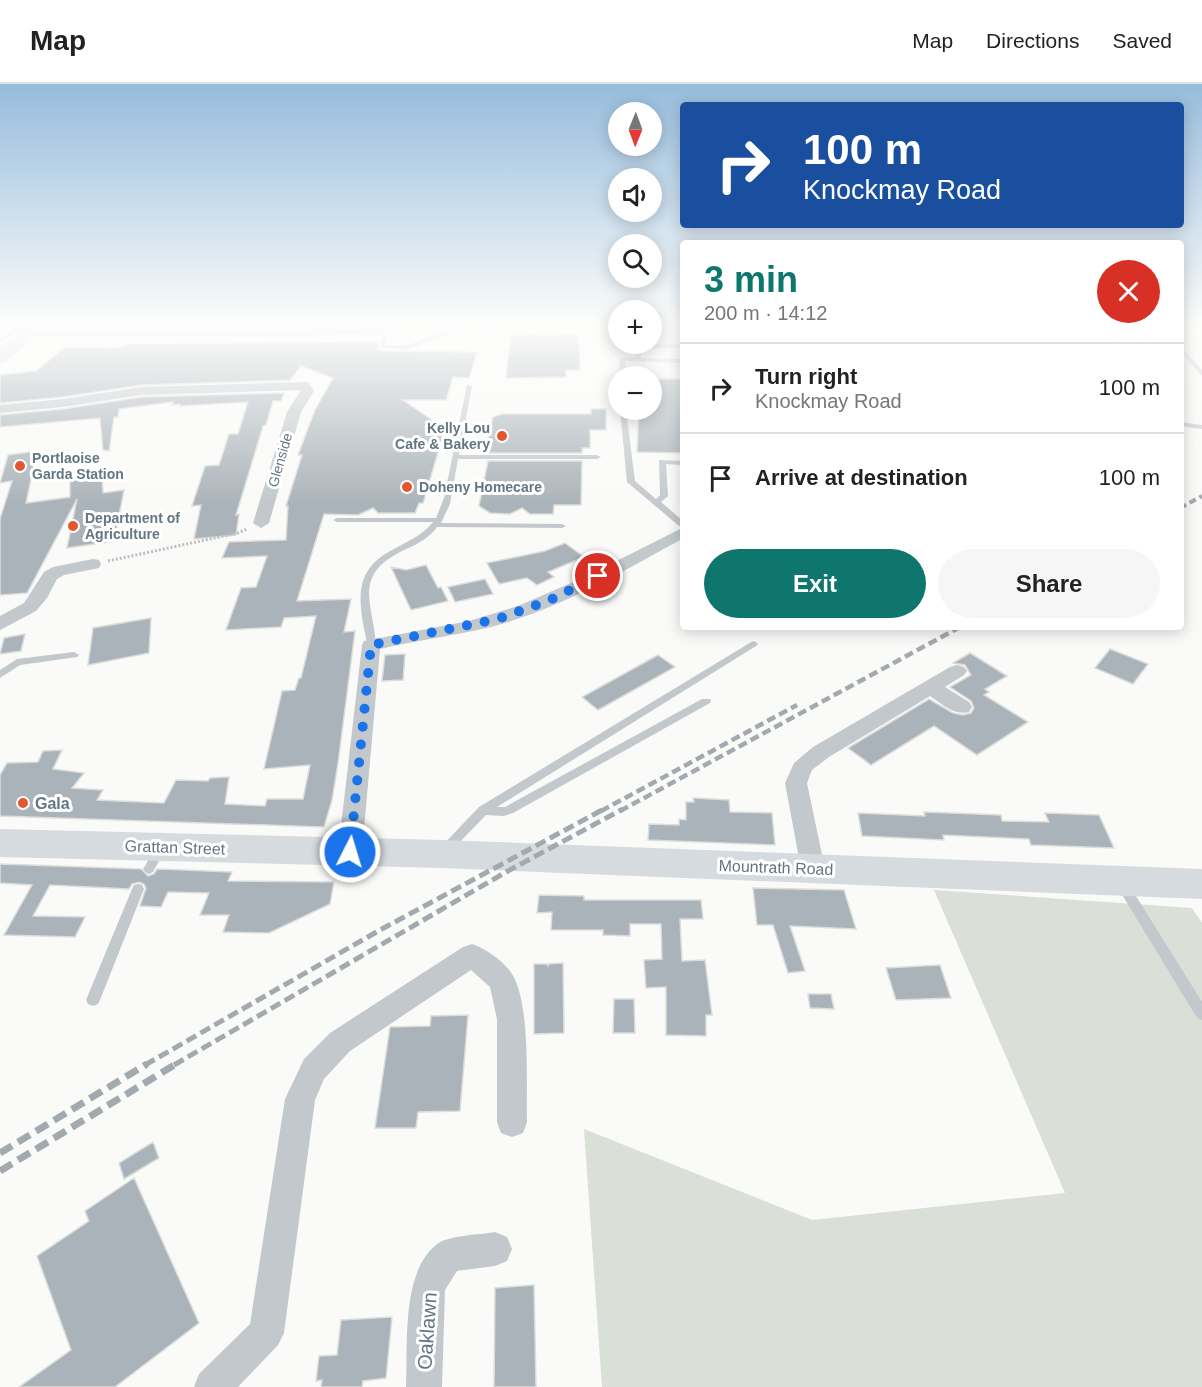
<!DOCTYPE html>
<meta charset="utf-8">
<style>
:root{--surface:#fff;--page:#f6f6f6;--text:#222;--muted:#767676;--line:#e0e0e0;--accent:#0f766e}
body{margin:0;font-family:Arial,sans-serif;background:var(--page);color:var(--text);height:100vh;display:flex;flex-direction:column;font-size:22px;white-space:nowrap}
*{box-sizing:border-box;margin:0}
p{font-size:20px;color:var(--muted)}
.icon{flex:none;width:33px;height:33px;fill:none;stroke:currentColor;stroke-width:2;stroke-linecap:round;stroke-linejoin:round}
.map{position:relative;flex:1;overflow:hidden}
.details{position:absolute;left:680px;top:156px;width:504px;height:390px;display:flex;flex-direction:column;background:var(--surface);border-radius:6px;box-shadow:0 3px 15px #0003}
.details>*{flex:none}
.hud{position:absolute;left:680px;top:18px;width:504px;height:126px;border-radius:6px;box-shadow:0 3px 15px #0003;background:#1a4fa0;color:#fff;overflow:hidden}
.needle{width:39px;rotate:181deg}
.tools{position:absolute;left:608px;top:18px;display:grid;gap:12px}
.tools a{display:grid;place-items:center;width:54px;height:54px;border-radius:50%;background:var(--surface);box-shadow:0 3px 15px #0003;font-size:30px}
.pin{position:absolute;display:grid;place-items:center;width:51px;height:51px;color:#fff;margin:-26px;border:3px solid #fff;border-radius:50%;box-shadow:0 2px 6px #0007}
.me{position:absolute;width:66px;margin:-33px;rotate:5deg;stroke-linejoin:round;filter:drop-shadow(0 0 4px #0008)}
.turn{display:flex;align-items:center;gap:21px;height:126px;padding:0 24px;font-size:27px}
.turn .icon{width:78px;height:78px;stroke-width:2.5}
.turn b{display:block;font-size:42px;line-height:51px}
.round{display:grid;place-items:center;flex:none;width:63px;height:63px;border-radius:32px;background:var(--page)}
.summary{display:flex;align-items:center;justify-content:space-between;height:102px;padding:0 24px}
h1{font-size:36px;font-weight:700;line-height:45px;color:var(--accent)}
.button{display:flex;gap:12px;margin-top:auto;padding:12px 24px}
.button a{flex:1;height:69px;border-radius:36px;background:var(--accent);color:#fff;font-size:24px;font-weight:700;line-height:69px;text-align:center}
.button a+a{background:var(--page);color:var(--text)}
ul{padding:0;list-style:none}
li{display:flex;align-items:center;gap:18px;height:90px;padding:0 24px;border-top:2px solid var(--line)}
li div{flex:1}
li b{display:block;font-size:22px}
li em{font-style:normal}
header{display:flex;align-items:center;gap:36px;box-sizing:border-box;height:84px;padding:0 30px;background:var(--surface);border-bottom:2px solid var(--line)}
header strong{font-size:28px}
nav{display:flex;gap:33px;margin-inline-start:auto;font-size:21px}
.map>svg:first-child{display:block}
.green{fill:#dadfd7}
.building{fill:#aab3b9;stroke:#dcdcda;stroke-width:1.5}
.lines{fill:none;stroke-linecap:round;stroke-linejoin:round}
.path{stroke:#bbbfc2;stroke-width:3;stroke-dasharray:2 2;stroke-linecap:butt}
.service{fill:#c3c8cc;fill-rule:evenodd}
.minor{fill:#c3c8cc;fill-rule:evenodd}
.secondary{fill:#d6dbdf;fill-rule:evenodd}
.primary{fill:#d6dbdf;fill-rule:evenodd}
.rail-far3{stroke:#a2aab0;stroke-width:4;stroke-dasharray:7 4;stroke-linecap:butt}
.rail-far2{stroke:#a2aab0;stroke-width:4.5;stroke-dasharray:9 4.5;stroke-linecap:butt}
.rail-far1{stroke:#a2aab0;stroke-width:5;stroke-dasharray:11 5;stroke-linecap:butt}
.rail{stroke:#a2aab0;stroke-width:7;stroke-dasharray:14 7;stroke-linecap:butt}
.route{stroke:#1a73e8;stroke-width:10;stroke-dasharray:0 18}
.poi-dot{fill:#e4572e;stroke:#fff;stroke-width:2}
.labels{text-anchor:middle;stroke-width:6;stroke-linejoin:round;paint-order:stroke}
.far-poi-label{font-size:14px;font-weight:bold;fill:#657683;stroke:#fff;text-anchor:start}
.far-street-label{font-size:14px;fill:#657683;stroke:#fff}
.poi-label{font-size:16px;font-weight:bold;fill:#657683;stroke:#fff;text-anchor:start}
.street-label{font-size:16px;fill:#657683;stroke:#fff}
.near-street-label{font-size:20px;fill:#657683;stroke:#fff}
</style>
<header>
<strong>Map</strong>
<nav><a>Map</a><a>Directions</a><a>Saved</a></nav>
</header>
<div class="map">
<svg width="1202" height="1303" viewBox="0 0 1202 1303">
<rect width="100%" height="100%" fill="#fafaf8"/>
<path class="green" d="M934,806L1192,824L1202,839V1303H602L584,1045L812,1136L1065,1109Z"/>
<path class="building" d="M579,250L580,286H566V293L506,294L511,251Z
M378,258V265L382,266L380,267L477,268L469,294L453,293L446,316H403L445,345L423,419H419L415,429H378L373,424L358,431L324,430L297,517L351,515L344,548L355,547L338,679L332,716L324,743L0,732V691L7,679L38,678L43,667L62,666L53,685L84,689L72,704L103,706L97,716L164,719L176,696L208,697L210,694L229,693L225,720L265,722L267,715H303L310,681L264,685L282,607L295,606L299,594H301L316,532L284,534L281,543L226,546L241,504L256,503L267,472L222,474L229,458L286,456L288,422H286L302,371H298L315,326L333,294L301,282L290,296L141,301L63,313L0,319V291L36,287L65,263L116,264L129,260Z
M651,295H682V369L637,368L639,326H651Z
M284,309L281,317H273L266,341L263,342L236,431L239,430L236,451L194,455L201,421L192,422L205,382L219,381L229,350H238L248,318L180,322V320L172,321L173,318L119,325L118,333H114L109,367L103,366L100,334L0,343V331L63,325L141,313Z
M591,325H606V346H590V364H582V369H489L491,362L487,360L493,333L502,330H591Z
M37,367L26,419L70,413V394L102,391L103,409L124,406L114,457L67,464L77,415L27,509L0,511V435L12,397L0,399L8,371Z
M488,377H582L581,421H554L553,430H530L522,424L510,430L490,429L479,422Z
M565,459L584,473L548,488L554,493L537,501L527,494L499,500L487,479L545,467Z
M426,481L438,504L441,503L448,517L411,526L391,483L406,486Z
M485,495L493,510L455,518L448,503Z
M151,534L149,569L88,581L93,544Z
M25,550L21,567L0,570L4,554Z
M1110,565L1148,580L1133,600L1095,584Z
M970,569L1007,592L985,605L989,608L984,611L1028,638L977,671L934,642L871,681L848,664L929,615L953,629L963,631L971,629L974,624L971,617L950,603L971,591L965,581L953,579Z
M405,570L403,596L382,597L385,571Z
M658,571L675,583L598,626L582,613Z
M693,714L729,716L730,728L772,729L775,761L648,756L649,740L679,741V735L686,736V718H694Z
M924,728L1001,731L1002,737L1049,738L1045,729L1099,731L1114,764L1031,761L1029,755L943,751L944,756L862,752L858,729L925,732Z
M0,780L141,785L148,792L154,790L157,785L232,788L228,797L334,798L330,820L269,849L223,848L229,831H200L209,809L168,808L161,823L140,822L146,804L144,800L139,798L132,800L129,805L50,801L33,832L85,833L75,853L4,851L32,801L0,799Z
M753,804L844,806L856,845L790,842L805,887L788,889L773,841H757Z
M539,811L584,812V816H701L703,835H680L682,877L705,876L712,931H706V952L666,951V903L646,904L644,876L662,875L661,840H630V852L603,851V846H551L552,828L537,829Z
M563,879L564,949L534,950V880H547L548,882L549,880Z
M940,881L951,914L896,916L886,884Z
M808,910H831L834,925L810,924Z
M614,915H634L635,949H613Z
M468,931L460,1027L418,1028L416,1044H375L390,943L430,942L431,932Z
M153,1058L159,1074L124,1095L119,1079Z
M134,1094L199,1239L115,1303H19L71,1266L37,1172L89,1137L85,1127Z
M534,1201L536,1303H494L495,1204Z
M392,1233L386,1294L363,1297L362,1303H321L322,1296L316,1297L319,1272L337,1271L341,1236Z"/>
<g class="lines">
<path class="path" d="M108,477L238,449L247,445"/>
<path class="service" d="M560,240H618V242L458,246L408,265L380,264L381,255L377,246L380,244C386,247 387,255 385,261H407L457,242Z
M36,241L39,243L38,244L20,246L0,259V254L17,243Z
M638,260H682V264H641V274L682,275V279L625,277L626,292H620L619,275L622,273L635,274V262Z
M1180,261L1202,286V292L1180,267Z
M467,301L472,302L459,371H597L601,373L597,375H458L450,420L441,439L562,440L566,442L562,444L437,443C429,455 415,461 402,467C352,492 373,519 376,561L374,563H368C366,557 366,551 364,545C357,508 358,483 394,465C408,457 423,451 433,438H337L333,436L337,434H436L444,414Z
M620,326H626L635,397L656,415L660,411L659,376L682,377V381L666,380L668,412L661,418L682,436V442H679L627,398Z
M1180,338L1202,341V345L1180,342Z
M753,557L756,558L758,560L756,562L497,723H505L702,615H710L711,617L710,619L513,729L504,732L486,731L450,768L446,770L442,768L440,765L442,762L479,723Z
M74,568L79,571L77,573L20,581L0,594V586L17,575Z
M160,759L164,761L166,764L153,788L149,790L145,788L143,785L145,782L156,761Z
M1122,795L1126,796L1202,918V936L1197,934L1118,804L1116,800L1118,796Z
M138,800L142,801L144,805L100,916L98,920L93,922L88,920L86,916L132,805L134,801Z"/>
<path class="minor" d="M391,240H410L380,249L353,251L28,253L22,250L28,247L353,245Z
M305,298L309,299L314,307L301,328L269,439L261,444L253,439L287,328L301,306L141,311L63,323L0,329V321L63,315L141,303Z
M682,444V455C625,486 568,520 505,539C464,551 422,555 380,565L362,768L358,775L350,777L342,775L338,768L362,561L364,557L469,537L518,522L587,492Z
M93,475L99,476L101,480L99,484L64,491L57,495L47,514L36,527L0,546V532L24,519L44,488L53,483Z
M957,581L964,583L967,587L964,591L945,603L969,618L972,623L969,628C954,632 942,620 930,612L829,673L812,686L807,699L825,785L822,792L813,795L804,792L801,785L785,699L794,679L813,663L950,583Z
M472,860C485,864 505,878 512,890C531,920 526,1002 527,1038L523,1049L512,1053L501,1049L497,1038V935L490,903L471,886L350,967L324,995L315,1016L284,1249L278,1261L238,1303H194L199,1290L250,1240L285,1015L304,975L330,949L463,863Z
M495,1148L507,1153L512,1165L507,1177L495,1182L457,1187L445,1206L442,1303H406C408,1262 401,1189 436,1161C447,1151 480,1151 495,1148Z"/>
<path class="secondary" d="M0,745L442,756L1202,785V815L442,784L0,773Z"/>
<path class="primary" d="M29,240H48L7,277L0,279V263Z"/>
<path class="rail-far3" d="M1180,424L1202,412"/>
<path class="rail-far2" d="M601,727L797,621
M620,727L960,543"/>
<path class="rail-far1" d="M145,981L380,846L604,725
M174,981L506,788L623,725"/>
<path class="rail" d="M0,1069L147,980
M0,1087L176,980"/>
</g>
<linearGradient id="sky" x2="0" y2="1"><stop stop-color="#96bcdc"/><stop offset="0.57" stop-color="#fdfdfc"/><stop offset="1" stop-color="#fdfdfc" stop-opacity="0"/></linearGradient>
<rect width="1202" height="422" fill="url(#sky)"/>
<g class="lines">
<path class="route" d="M350,768L371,561L498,535L550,516L598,492"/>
</g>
<g class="poi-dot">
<circle cx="502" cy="352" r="6"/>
<circle cx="20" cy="382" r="6"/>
<circle cx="407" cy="403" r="6"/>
<circle cx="73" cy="442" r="6"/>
<circle cx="23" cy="719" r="6"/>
</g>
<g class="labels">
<g class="far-poi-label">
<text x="490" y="349" text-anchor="end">Kelly Lou<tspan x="490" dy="16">Cafe &amp; Bakery</tspan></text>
<text x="32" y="379">Portlaoise<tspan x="32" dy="16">Garda Station</tspan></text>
<text x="419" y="408">Doheny Homecare</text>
<text x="85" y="439">Department of<tspan x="85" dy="16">Agriculture</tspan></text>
</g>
<g class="far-street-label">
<text transform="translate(280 376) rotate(-74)" y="5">Glenside</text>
</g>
<g class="poi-label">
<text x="35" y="725">Gala</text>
</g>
<g class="street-label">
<text transform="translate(175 763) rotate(2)" y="6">Grattan Street</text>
<text transform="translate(776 783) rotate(2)" y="6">Mountrath Road</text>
</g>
<g class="near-street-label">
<text transform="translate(427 1247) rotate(-86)" y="7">Oaklawn</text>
</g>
</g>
</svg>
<div class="tools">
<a><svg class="needle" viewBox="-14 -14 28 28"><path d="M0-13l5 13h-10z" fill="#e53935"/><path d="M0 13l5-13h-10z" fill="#767676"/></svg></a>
<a><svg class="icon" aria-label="sound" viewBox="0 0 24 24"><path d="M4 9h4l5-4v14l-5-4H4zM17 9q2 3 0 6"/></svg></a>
<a><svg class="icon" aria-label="search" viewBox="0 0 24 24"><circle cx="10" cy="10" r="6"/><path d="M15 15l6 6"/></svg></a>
<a>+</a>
<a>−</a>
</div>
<div class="pin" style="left:598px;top:492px;background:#d93025"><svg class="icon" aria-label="arrive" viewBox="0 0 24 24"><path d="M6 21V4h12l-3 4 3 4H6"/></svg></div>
<svg class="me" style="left:350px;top:768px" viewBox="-20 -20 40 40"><circle r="17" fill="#1a73e8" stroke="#fff" stroke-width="3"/><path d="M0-11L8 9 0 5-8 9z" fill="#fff"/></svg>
<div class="hud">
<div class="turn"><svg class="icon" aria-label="right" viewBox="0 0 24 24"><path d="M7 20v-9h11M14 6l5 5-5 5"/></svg><div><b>100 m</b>Knockmay Road</div></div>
</div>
<section class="details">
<div class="summary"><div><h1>3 min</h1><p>200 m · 14:12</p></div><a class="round" style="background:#d93025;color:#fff"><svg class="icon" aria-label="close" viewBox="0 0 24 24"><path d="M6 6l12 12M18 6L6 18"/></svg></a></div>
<ul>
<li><svg class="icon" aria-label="right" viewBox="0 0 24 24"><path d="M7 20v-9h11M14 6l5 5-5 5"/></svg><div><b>Turn right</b><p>Knockmay Road</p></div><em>100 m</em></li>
<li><svg class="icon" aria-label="arrive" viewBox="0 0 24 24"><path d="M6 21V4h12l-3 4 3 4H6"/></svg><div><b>Arrive at destination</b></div><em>100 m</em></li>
</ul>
<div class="button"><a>Exit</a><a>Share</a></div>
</section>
</div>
